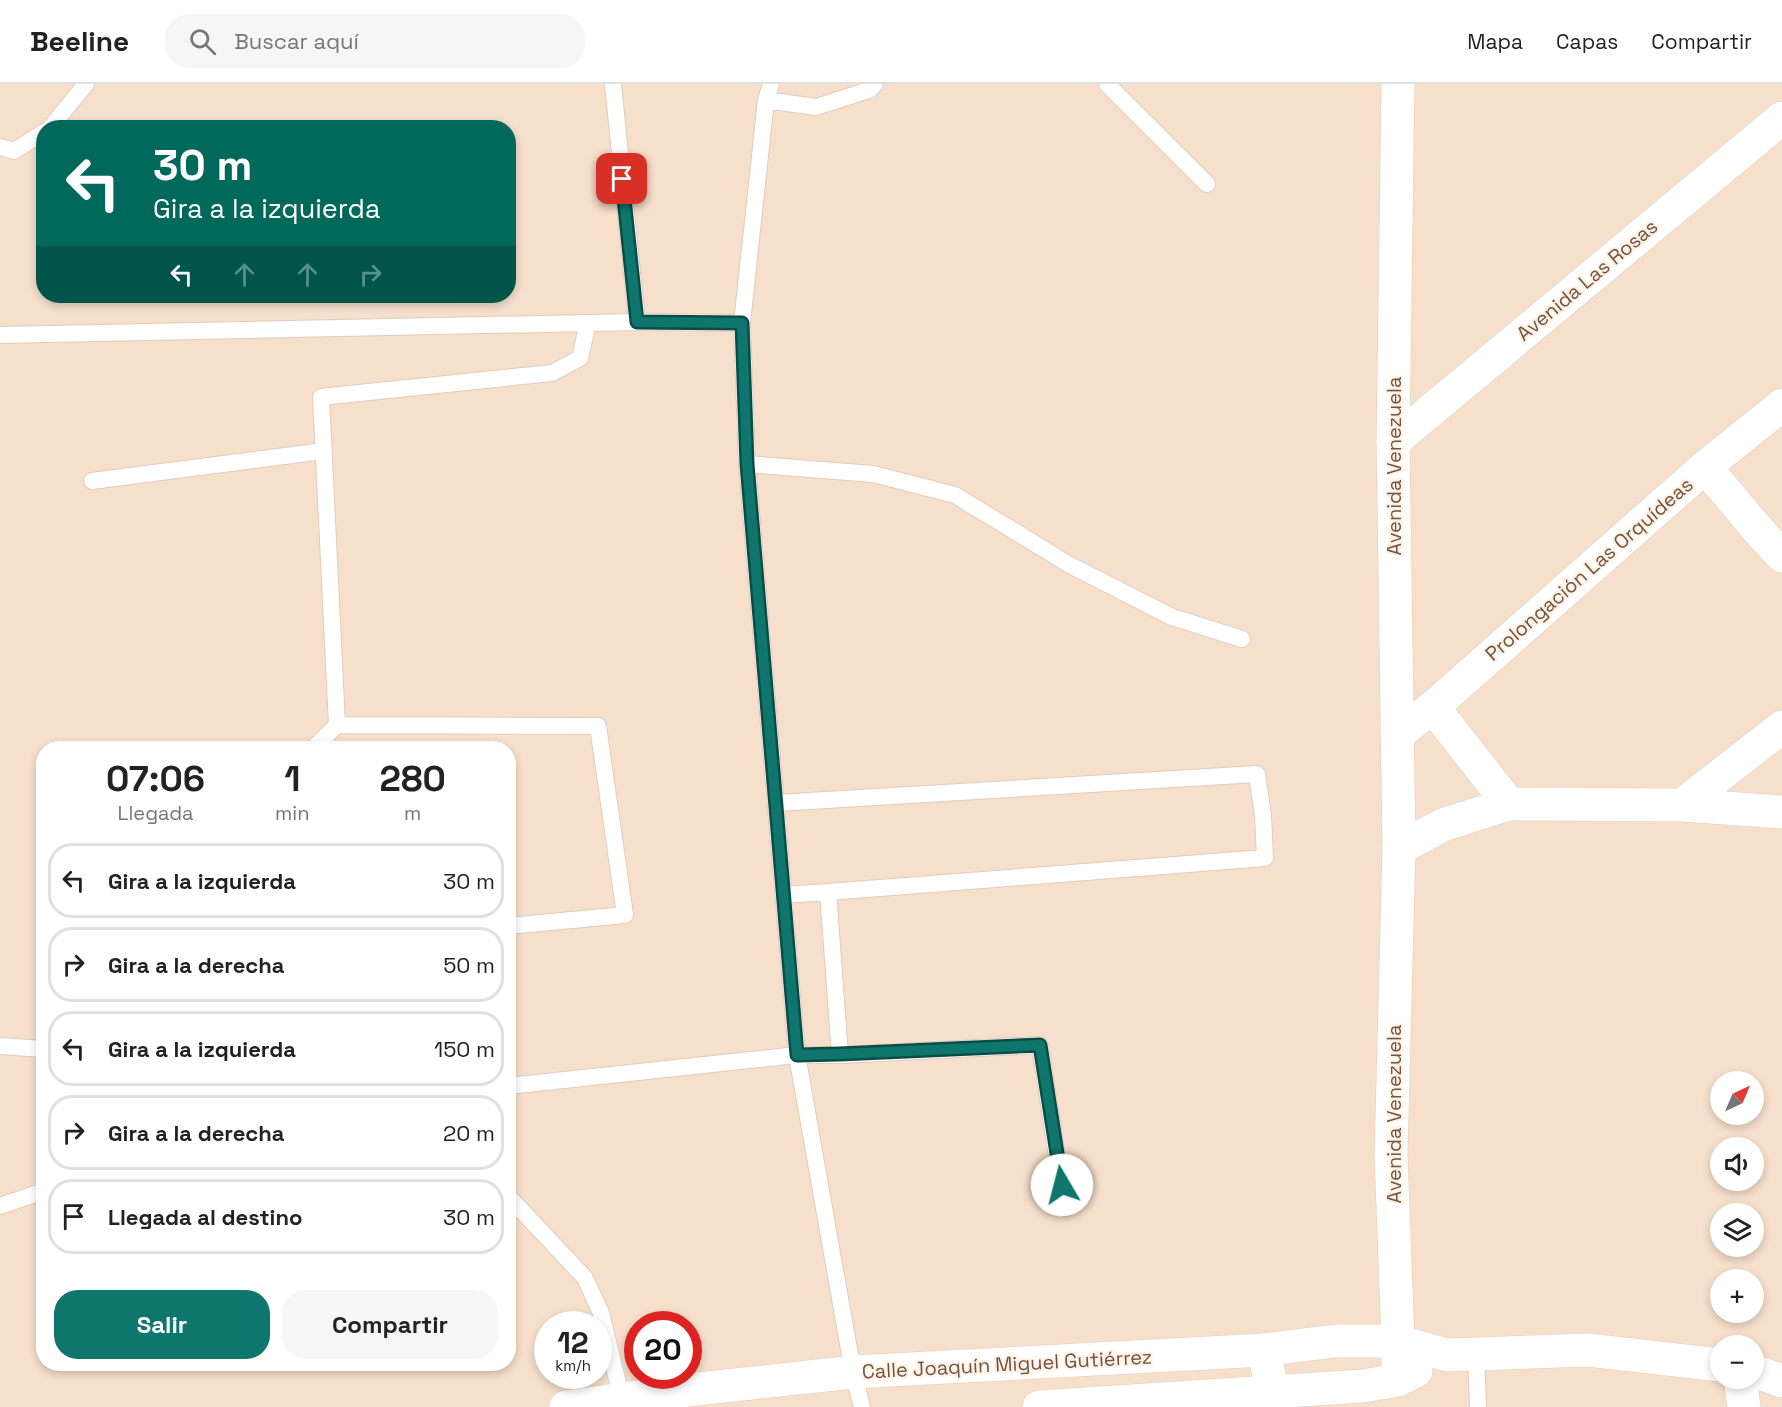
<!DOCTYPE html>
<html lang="es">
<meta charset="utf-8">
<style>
:root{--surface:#fff;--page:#f6f6f6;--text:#222;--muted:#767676;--line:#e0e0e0;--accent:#0f766e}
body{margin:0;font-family:"Space Grotesk",sans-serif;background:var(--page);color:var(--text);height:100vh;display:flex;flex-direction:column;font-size:22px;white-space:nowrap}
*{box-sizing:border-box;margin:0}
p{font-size:20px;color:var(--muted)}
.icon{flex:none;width:33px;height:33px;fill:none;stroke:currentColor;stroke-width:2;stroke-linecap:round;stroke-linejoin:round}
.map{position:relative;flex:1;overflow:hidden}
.panel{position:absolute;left:36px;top:657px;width:480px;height:630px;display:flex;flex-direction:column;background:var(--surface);border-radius:24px;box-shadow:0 3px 9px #0003}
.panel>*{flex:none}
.hud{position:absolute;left:36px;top:36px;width:480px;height:183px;border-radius:24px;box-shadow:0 3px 9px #0003;background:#00695c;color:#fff;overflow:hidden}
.needle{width:39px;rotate:44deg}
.tools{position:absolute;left:1710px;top:987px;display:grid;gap:12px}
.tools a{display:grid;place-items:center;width:54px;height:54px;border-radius:50%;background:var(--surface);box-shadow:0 3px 9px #0003;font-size:30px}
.speed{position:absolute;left:534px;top:1227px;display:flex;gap:12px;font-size:30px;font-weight:700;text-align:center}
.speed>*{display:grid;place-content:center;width:78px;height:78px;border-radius:50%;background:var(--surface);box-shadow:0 3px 9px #0003;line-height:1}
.speed small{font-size:15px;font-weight:400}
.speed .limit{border:9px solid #d22;background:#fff;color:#111}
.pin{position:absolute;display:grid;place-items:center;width:51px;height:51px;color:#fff;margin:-26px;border-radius:12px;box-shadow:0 3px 9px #0006}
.me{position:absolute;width:66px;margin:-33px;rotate:352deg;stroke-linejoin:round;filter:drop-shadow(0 0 4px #0008)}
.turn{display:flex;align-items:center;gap:21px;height:126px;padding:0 18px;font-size:27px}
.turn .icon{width:78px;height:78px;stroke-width:2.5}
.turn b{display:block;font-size:42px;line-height:51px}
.lanes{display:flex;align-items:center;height:57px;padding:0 18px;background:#0003;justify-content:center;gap:30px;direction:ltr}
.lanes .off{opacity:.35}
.eta{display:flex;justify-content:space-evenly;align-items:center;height:102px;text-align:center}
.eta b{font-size:36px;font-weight:800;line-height:42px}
.primary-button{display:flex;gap:12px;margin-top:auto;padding:12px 18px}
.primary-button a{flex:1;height:69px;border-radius:24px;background:var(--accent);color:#fff;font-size:24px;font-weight:800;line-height:69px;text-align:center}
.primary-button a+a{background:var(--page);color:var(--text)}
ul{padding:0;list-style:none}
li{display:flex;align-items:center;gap:18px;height:75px;margin:0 12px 9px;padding:0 6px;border:3px solid var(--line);border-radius:24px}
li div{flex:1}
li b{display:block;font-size:22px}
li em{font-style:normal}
header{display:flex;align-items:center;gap:36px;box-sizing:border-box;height:84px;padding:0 30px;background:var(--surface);border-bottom:2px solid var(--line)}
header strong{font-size:28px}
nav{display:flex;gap:33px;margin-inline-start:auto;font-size:21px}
.search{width:420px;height:54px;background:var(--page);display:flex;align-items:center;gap:15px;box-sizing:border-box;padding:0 21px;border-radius:24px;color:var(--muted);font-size:22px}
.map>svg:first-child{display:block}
.residential{fill:#f6dfcb;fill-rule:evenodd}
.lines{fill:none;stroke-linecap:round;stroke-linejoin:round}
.lane-casing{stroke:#e4cbbc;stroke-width:18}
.street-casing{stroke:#e4cbbc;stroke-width:34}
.secondary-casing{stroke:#e9cbb8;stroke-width:34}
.lane{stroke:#fff;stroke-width:16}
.street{stroke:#fff;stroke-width:33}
.secondary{stroke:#fff;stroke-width:33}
.route-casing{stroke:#0a4d48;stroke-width:15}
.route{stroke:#0f766e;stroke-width:10}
.labels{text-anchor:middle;stroke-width:4.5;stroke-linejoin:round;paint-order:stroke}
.street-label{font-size:20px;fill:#745244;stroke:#fff3e5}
</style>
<header>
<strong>Beeline</strong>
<div class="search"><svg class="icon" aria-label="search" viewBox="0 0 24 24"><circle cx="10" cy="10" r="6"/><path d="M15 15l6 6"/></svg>Buscar aquí</div>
<nav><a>Mapa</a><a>Capas</a><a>Compartir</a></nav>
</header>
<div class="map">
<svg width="1782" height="1323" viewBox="0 0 1782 1323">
<rect width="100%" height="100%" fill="#feeedd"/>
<path class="residential" d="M0,0H1782V1323H0ZM44,44H508V212H44ZM44,664H508V1280H44ZM1720,998H1754V1030H1720ZM1720,1064H1754V1096H1720ZM1720,1130H1754V1162H1720ZM1720,1196H1754V1228H1720ZM548,1240H598V1292H548ZM638,1240H688V1292H638ZM1720,1262H1754V1294H1720Z"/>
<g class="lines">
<g class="lane-casing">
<path id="lane" d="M613,0L637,238
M771,0L766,16L742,239L747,380L797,971L853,1288L862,1323
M1107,0L1207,100
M766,16L816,23L869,6L875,0
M50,44L86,0
M0,63L14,67L44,48
M0,251L637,238L742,239
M747,380L873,390L955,411L1068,480L1172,533L1242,555
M92,397L323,367
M314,664L337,641
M776,719L1257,690L1263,732L1265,774L828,808L840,971
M784,811L828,808
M508,842L625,831L598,642L337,641L321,313L552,289L580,274L588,239
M0,962L44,965
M508,1002L797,971H840L1040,961L1065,1124
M508,1112L585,1194L601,1229L622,1316
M0,1122L44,1107
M1476,1271L1478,1323"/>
</g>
<g class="street-casing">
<path id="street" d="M1393,358L1782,34
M1705,383L1759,447L1782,472
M1433,623L1509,720
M1397,651L1433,623L1705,383L1782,321
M1682,721L1782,643
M1399,764L1445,740L1509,720L1682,721L1782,728
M1264,1266L1275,1323
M1740,1294L1744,1323"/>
</g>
<g class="secondary-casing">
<path id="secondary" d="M1398,0L1393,358L1399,764L1391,1071L1398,1257V1296
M1754,1287L1782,1297
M566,1323L680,1307L853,1288L1264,1266L1335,1257H1398L1447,1271L1588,1266L1720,1281
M1039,1323L1363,1302L1398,1296L1416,1287"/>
</g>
<use href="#lane" class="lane"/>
<use href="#street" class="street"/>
<use href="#secondary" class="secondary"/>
</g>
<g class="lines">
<g class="route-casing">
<path id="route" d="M622,95L637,238L742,239L747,380L797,971L840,970L1040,961L1062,1101"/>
</g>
<use href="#route" class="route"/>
</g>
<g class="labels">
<g class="street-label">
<text transform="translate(1587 196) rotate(-40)" y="7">Avenida Las Rosas</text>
<text transform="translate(1394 382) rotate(-90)" y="7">Avenida Venezuela</text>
<text transform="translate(1589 485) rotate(-41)" y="7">Prolongación Las Orquídeas</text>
<text transform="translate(1394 1030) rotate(-90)" y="7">Avenida Venezuela</text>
<text transform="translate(1007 1280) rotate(-3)" y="7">Calle Joaquín Miguel Gutiérrez</text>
</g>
</g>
</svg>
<div class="tools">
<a><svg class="needle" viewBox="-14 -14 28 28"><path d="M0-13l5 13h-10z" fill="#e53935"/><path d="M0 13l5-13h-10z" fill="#767676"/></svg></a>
<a><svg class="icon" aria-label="sound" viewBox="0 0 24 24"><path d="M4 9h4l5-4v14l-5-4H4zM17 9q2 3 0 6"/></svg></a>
<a><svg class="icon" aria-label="layers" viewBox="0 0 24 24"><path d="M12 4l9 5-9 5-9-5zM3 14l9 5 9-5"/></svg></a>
<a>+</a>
<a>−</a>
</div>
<div class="speed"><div>12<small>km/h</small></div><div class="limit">20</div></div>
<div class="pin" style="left:622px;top:95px;background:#d93025"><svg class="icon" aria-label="arrive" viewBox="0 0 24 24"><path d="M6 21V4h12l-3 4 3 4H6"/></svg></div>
<svg class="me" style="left:1062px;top:1101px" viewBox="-20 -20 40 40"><circle r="19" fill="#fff"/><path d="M0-13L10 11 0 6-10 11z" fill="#0f766e"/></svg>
<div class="hud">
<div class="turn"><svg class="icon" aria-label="left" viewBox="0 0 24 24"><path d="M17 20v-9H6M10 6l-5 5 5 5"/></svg><div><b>30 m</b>Gira a la izquierda</div></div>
<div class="lanes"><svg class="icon" aria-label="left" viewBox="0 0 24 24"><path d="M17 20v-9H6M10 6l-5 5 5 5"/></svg><svg class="icon off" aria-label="ahead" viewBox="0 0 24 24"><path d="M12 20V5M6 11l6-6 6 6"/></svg><svg class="icon off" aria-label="ahead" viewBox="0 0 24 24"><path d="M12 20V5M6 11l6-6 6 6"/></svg><svg class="icon off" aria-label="right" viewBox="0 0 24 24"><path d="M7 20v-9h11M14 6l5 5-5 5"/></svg></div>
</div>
<section class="panel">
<div class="eta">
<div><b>07:06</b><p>Llegada</p></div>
<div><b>1</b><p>min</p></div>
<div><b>280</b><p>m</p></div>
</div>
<ul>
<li><svg class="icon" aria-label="left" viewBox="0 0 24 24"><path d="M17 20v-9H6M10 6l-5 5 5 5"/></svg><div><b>Gira a la izquierda</b></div><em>30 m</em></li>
<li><svg class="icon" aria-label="right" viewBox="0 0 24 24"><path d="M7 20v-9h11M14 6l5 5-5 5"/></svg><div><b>Gira a la derecha</b></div><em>50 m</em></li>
<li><svg class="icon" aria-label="left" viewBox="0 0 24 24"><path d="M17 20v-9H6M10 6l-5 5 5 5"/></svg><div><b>Gira a la izquierda</b></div><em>150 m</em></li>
<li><svg class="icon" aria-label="right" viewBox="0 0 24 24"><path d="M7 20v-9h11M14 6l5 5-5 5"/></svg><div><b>Gira a la derecha</b></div><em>20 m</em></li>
<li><svg class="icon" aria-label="arrive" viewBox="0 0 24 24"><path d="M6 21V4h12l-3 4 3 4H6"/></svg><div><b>Llegada al destino</b></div><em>30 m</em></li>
</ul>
<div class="primary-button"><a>Salir</a><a>Compartir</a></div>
</section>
</div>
